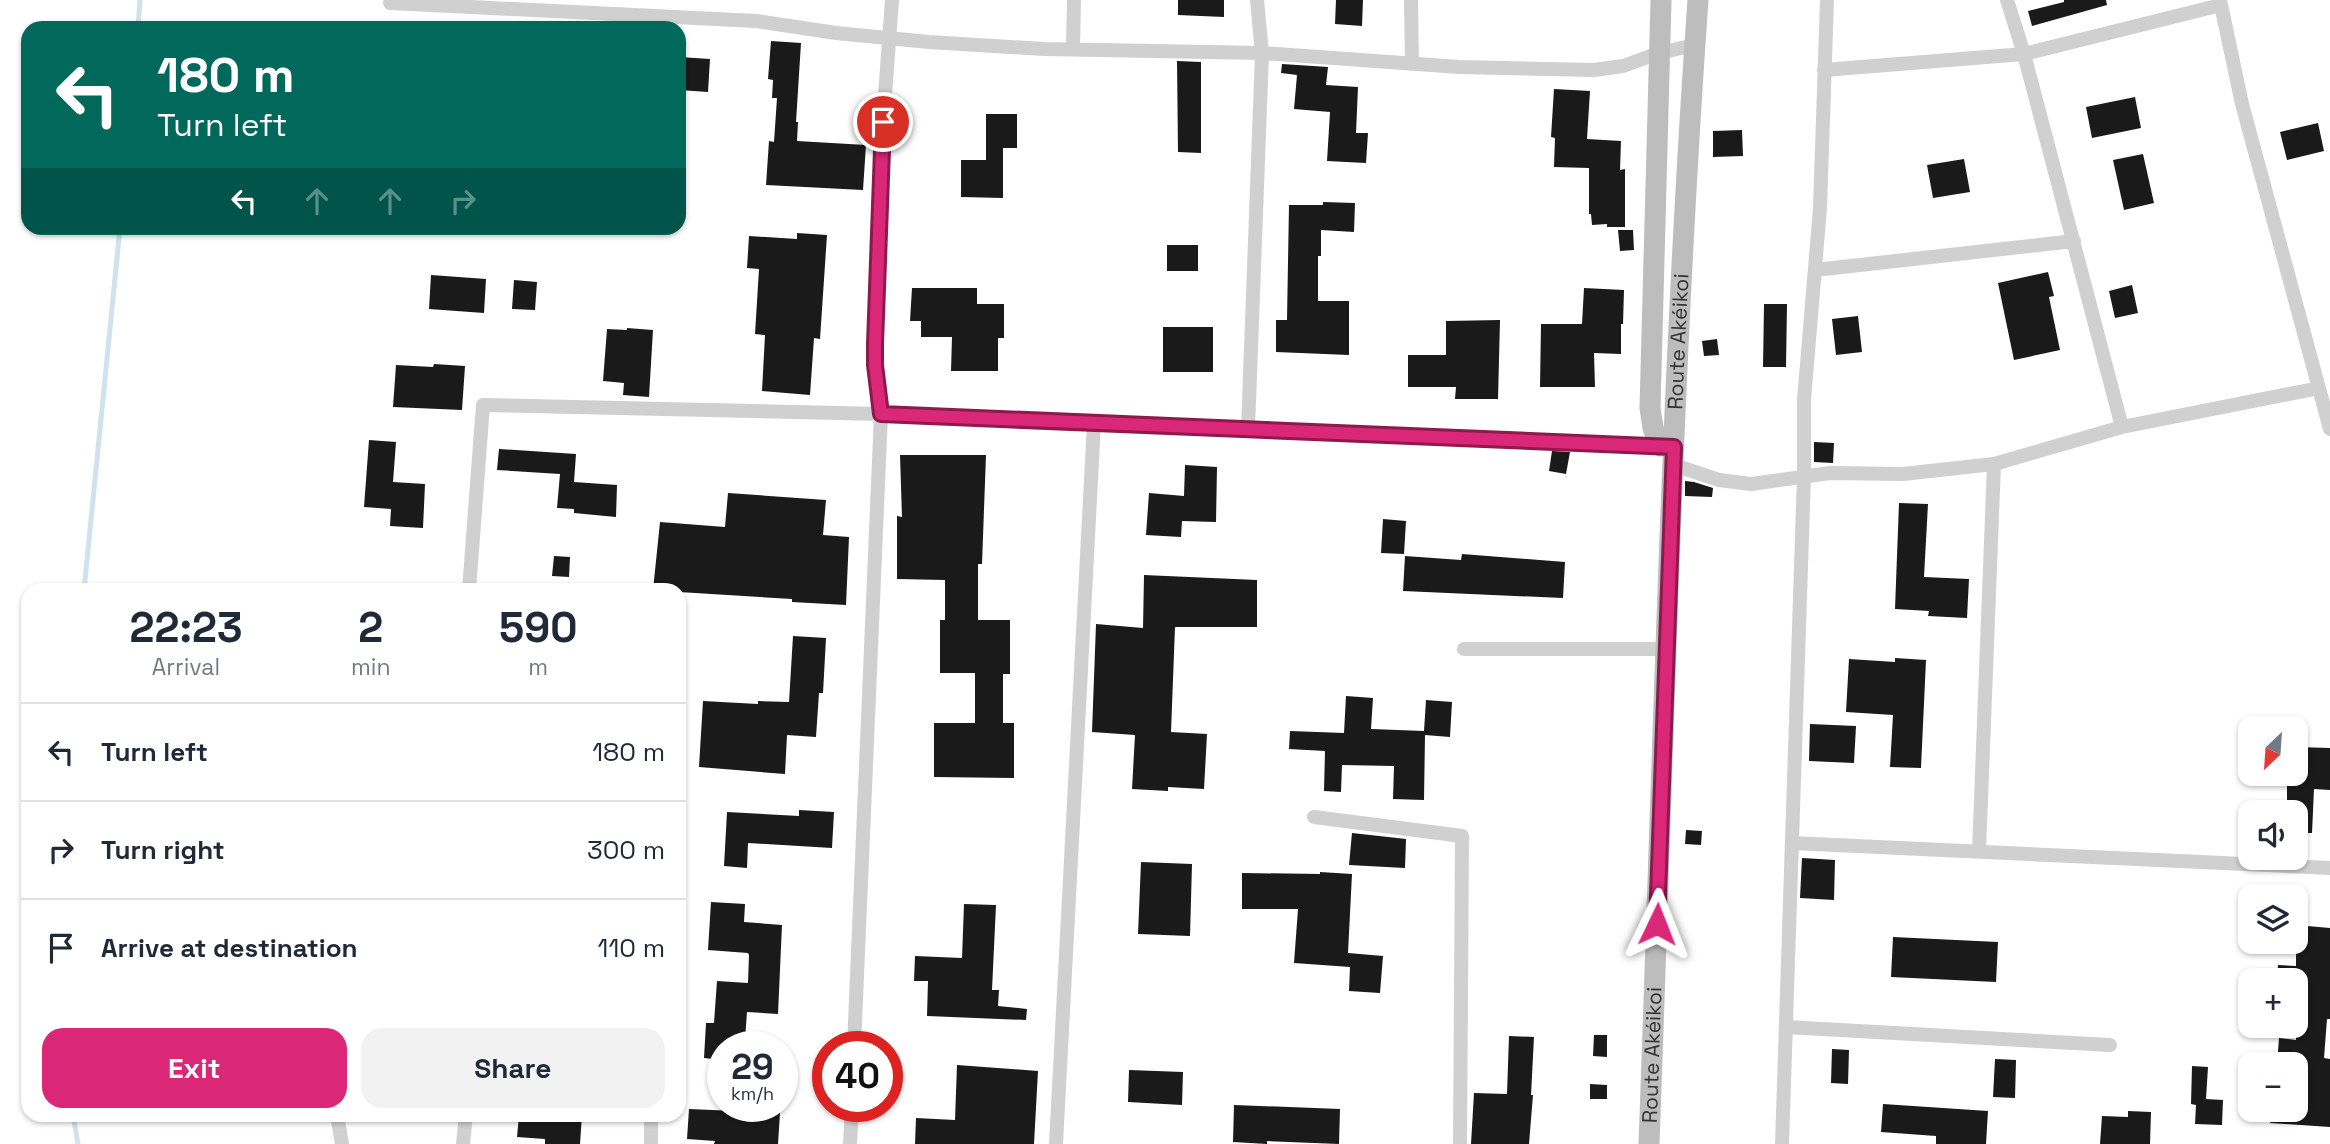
<!DOCTYPE html>
<meta charset="utf-8">
<style>
:root{--surface:#fff;--page:#f2f2f3;--text:#1f2937;--muted:#747a83;--line:#e0e1e3;--accent:#db2777}
body{margin:0;font-family:"Space Grotesk",sans-serif;background:var(--page);color:var(--text);height:100vh;display:flex;flex-direction:column;font-size:26px;white-space:nowrap}
*{box-sizing:border-box;margin:0}
p{font-size:23px;color:var(--muted)}
.icon{flex:none;width:38px;height:38px;fill:none;stroke:currentColor;stroke-width:2;stroke-linecap:round;stroke-linejoin:round}
.map{position:relative;flex:1;overflow:hidden}
.drawer{position:absolute;left:21px;top:583px;width:665px;height:539px;display:flex;flex-direction:column;background:var(--surface);border-radius:21px;box-shadow:0 2px 5px #0004}
.drawer>*{flex:none}
.top-card{position:absolute;left:21px;top:21px;width:665px;height:214px;border-radius:21px;box-shadow:0 2px 5px #0004;background:#00695c;color:#fff;overflow:hidden}
.needle{width:46px;rotate:205deg}
.fabs{position:absolute;left:2238px;top:716px;display:grid;gap:14px}
.fabs a{display:grid;place-items:center;width:70px;height:70px;border-radius:14px;background:var(--surface);box-shadow:0 2px 5px #0004;font-size:35px}
.speed{position:absolute;left:707px;top:1031px;display:flex;gap:14px;font-size:35px;font-weight:700;text-align:center}
.speed>*{display:grid;place-content:center;width:91px;height:91px;border-radius:50%;background:var(--surface);box-shadow:0 2px 5px #0004;line-height:1}
.speed small{font-size:18px;font-weight:400}
.speed .limit{border:10px solid #d22;background:#fff;color:#111}
.pin{position:absolute;display:grid;place-items:center;width:60px;height:60px;color:#fff;margin:-30px;border:4px solid #fff;border-radius:50%;box-shadow:0 2px 7px #0007}
.me{position:absolute;width:77px;margin:-38px;rotate:2deg;stroke-linejoin:round;filter:drop-shadow(0 0 5px #0008)}
.turn{display:flex;align-items:center;gap:24px;height:147px;padding:0 21px;font-size:32px}
.turn .icon{width:91px;height:91px;stroke-width:2.5}
.turn b{display:block;font-size:49px;line-height:60px}
.lanes{display:flex;align-items:center;height:66px;padding:0 21px;background:#0003;justify-content:center;gap:35px;direction:ltr}
.lanes .off{opacity:.35}
.eta{display:flex;justify-content:space-evenly;align-items:center;height:119px;text-align:center}
.eta b{font-size:42px;font-weight:800;line-height:49px}
.action{display:flex;gap:14px;margin-top:auto;padding:14px 21px}
.action a{flex:1;height:80px;border-radius:21px;background:var(--accent);color:#fff;font-size:28px;font-weight:800;line-height:80px;text-align:center}
.action a+a{background:var(--page);color:var(--text)}
ul{padding:0;list-style:none}
li{display:flex;align-items:center;gap:21px;height:98px;padding:0 21px;border-top:2px solid var(--line)}
li div{flex:1}
li b{display:block;font-size:26px}
li em{font-style:normal}
.map>svg:first-child{display:block}
.lines{fill:none;stroke-linecap:round;stroke-linejoin:round}
.stream{stroke:#cfe2ee;stroke-width:5}
.building{fill:#1a1a1a}
.street{stroke:#d0d0d0;stroke-width:14}
.secondary{stroke:#bdbdbd;stroke-width:21}
.route-casing{stroke:#8e194d;stroke-width:18}
.route{stroke:#db2777;stroke-width:12}
.labels{text-anchor:middle;stroke-width:7;stroke-linejoin:round;paint-order:stroke}
.street-label{font-size:21px;fill:#333;stroke:#fff}
</style>
<div class="map">
<svg width="2330" height="1144" viewBox="0 0 2330 1144">
<rect width="100%" height="100%" fill="#fff"/>
<g class="lines">
<path class="stream" d="M138,28L140,0
M84,590L120,228
M73,1115L78,1144"/>
</g>
<path class="building" d="M1178,0H1224V17L1178,15Z
M1336,0H1363L1362,26L1335,24Z
M2064,0H2106L2107,5L2032,26L2028,11L2064,2Z
M771,41L801,43L796,122H798L797,141L866,145L863,190L766,185L769,141L774,142L777,98H772L773,80L768,79Z
M679,57L710,59L708,92L679,90Z
M1177,61L1201,62V153L1178,152Z
M1282,64L1328,67L1326,85L1358,87L1356,133H1368L1366,163L1327,161L1330,112L1294,109L1297,75L1281,73Z
M1554,89L1590,91L1587,139L1621,141L1620,170L1625,169V227H1607V224L1592,225L1591,214H1589V168L1554,167L1555,138L1551,137Z
M2135,97L2141,128L2092,138L2086,107Z
M986,114H1017V148H1003V198L961,197V160H986Z
M2318,123L2324,151L2287,160L2280,132Z
M1742,130L1743,156L1713,157V131Z
M2143,154L2154,203L2124,210L2113,160Z
M1964,159L1970,192L1933,198L1927,165Z
M1323,202L1355,203L1354,232L1321,230V256H1318V301H1349V355L1276,352V320H1287L1289,205H1323Z
M1618,230H1633L1634,250L1620,251Z
M797,233L827,235L820,339L814,338L810,395L762,391L765,335L755,334L759,269L747,268L749,236L797,239Z
M1167,245H1198V271H1167Z
M2048,272L2054,296L2049,297L2060,350L2014,360L1998,283Z
M431,275L486,279L484,313L429,309Z
M514,280L537,282L535,310L512,309Z
M2132,285L2138,313L2115,318L2109,291Z
M912,288H977V304H1004V338H998V371H951L952,337H921V321H910Z
M1584,288L1624,290L1623,324H1621V354L1594,353L1595,387H1540L1541,324H1582Z
M1764,304H1787L1786,367H1763Z
M1858,316L1862,352L1836,355L1832,319Z
M1500,320L1498,399H1455L1456,387H1408V355H1446V321Z
M1163,327H1213V372H1163Z
M627,328L653,330L649,397L623,395L624,383L603,381L607,329L627,330Z
M1717,339L1719,355L1704,356L1702,341Z
M434,364L465,366L462,410L393,407L396,365L433,367Z
M369,440L396,442L393,482L425,484L423,528L390,526L391,509L364,507Z
M1814,442L1834,443L1833,463L1814,462Z
M499,449L576,454L574,482L617,485L616,517L574,513V509L557,508L560,474L497,470Z
M1552,451L1570,452L1566,474L1549,471Z
M900,455H986L982,564H978V620H1010V674H1003V723H1014V778L934,777V723H975V673H940V620H945V580L897,579V516L902,517Z
M1185,465L1217,467L1216,522L1182,521L1181,537L1146,535L1149,493L1184,496Z
M1685,481L1694,482L1713,488L1712,497L1685,496Z
M728,493L826,500L823,535L849,537L846,605L792,602V599L679,592V590H653L660,522L725,527Z
M1899,503L1928,504L1924,577L1969,579L1967,618L1928,616L1929,611L1895,609Z
M1383,519L1406,521L1404,554L1381,553Z
M1462,554L1565,562L1563,598L1403,591L1405,556L1461,560Z
M554,556L570,557L569,577L552,576Z
M1144,575L1257,580V627H1175L1171,732L1207,734L1204,789L1168,787V791L1132,789L1135,735L1092,732L1096,624L1143,628Z
M793,636L826,638L823,693H819L816,737L787,735L785,774L699,767L703,701L758,704V701L789,702Z
M1895,658L1926,660L1921,768L1890,767L1893,715L1846,712L1849,659L1895,662Z
M1346,696L1373,698L1371,729L1424,731L1426,700L1452,702L1450,737L1425,735L1424,800L1393,799L1394,766L1342,765L1341,792L1324,791L1325,751L1289,749L1290,731L1344,733Z
M1810,724L1856,726L1854,763L1809,761Z
M2296,747L2330,748V790L2314,789L2312,833H2296V812H2287V774H2296Z
M799,810L834,812L832,848L748,843L747,868L724,866L727,812L799,816Z
M1686,830L1702,831L1701,845L1685,844Z
M1352,833L1406,839L1405,868L1349,865Z
M1802,858L1835,860L1834,900L1800,898Z
M1141,862L1192,864L1190,936L1138,934Z
M1320,872L1352,874L1348,953L1383,956L1380,993L1349,991L1350,967L1294,963L1298,909H1242V873L1320,874Z
M711,902L745,904L744,922L782,925L778,1014L747,1012L745,1040H742L741,1046H723V1060L704,1058L706,1023H714L717,981L748,983L749,955L748,953L708,950Z
M964,904L996,905L992,990H999L998,1006L1027,1009L1026,1020L927,1016L928,981H914L915,956L962,958Z
M2296,925L2330,928V1019H2327L2324,1058L2330,1059V1127L2270,1123L2271,1110H2296V1064H2277L2279,1038L2296,1040V980H2277L2278,965L2296,966Z
M1893,937L1998,942L1996,982L1891,977Z
M1594,1035H1607V1057L1593,1056Z
M1509,1036L1534,1037L1531,1095H1533L1529,1144H1471L1474,1093L1507,1094Z
M1832,1049L1849,1050L1848,1084L1831,1083Z
M1995,1059L2016,1060L2015,1098L1993,1097Z
M957,1065L1038,1071L1034,1144H915L916,1118L955,1120Z
M2192,1066L2208,1067L2206,1099L2223,1100L2222,1125L2195,1124L2196,1105L2191,1104Z
M1129,1070L1183,1072L1182,1105L1128,1102Z
M1590,1084L1607,1085V1099H1590Z
M1883,1104L1988,1111L1986,1144H1936V1136L1881,1132Z
M1234,1105L1340,1109L1339,1144L1267,1141V1144L1233,1142Z
M689,1109L780,1113L778,1144H714L715,1141L687,1139Z
M2128,1111L2151,1112L2150,1144H2100L2102,1116L2128,1117Z
M519,1115H582L580,1144H545V1139L517,1137Z"/>
<g class="lines">
<path class="street" d="M1411,0L1412,64
M2007,0L2024,54L2122,427
M2220,0L2242,104L2330,429
M390,3L756,21L836,33L929,42L1044,49L1262,53L1459,67L1594,70L1623,66L1659,53L1695,45
M1073,49L1074,0
M1824,70L2024,54L2221,5
M1815,270L2074,241
M1248,429L1262,53L1257,0
M1674,465L1719,480L1751,484L1830,473L1903,474L1994,464L2122,427L2319,388
M469,590L483,405L881,414L1665,446
M1464,649H1667
M1314,817L1462,836L1460,1144
M1792,843L2330,868
M1979,851L1994,464
M1786,1027L2110,1045
M854,1046L881,414L875,364V303L883,157V122L892,0
M337,1115L342,1144
M651,1115V1144
M463,1144L466,1115
M850,1144L852,1106
M1056,1144L1094,423
M1782,1144L1804,476V400L1820,208L1827,0"/>
<g class="secondary">
<path d="M1660,446L1653,428L1650,408L1661,0"/>
<path id="s1" d="M1649,1144C1663,763 1671,381 1698,0"/>
</g>
</g>
<g class="lines">
<g class="route-casing">
<path id="route" d="M883,122L875,344V365L881,414L1674,447L1657,924"/>
</g>
<use href="#route" class="route"/>
</g>
<g class="labels">
<g class="street-label">
<text dy="7" stroke="none"><textPath href="#s1" startOffset="803">Route Akéikoi</textPath></text>
<text dy="7" stroke="none"><textPath href="#s1" startOffset="89">Route Akéikoi</textPath></text>
</g>
</g>
</svg>
<div class="fabs">
<a><svg class="needle" viewBox="-14 -14 28 28"><path d="M0-13l5 13h-10z" fill="#e53935"/><path d="M0 13l5-13h-10z" fill="#747a83"/></svg></a>
<a><svg class="icon" aria-label="sound" viewBox="0 0 24 24"><path d="M4 9h4l5-4v14l-5-4H4zM17 9q2 3 0 6"/></svg></a>
<a><svg class="icon" aria-label="layers" viewBox="0 0 24 24"><path d="M12 4l9 5-9 5-9-5zM3 14l9 5 9-5"/></svg></a>
<a>+</a>
<a>−</a>
</div>
<div class="speed"><div>29<small>km/h</small></div><div class="limit">40</div></div>
<div class="pin" style="left:883px;top:122px;background:#d93025"><svg class="icon" aria-label="arrive" viewBox="0 0 24 24"><path d="M6 21V4h12l-3 4 3 4H6"/></svg></div>
<svg class="me" style="left:1657px;top:924px" viewBox="-20 -20 40 40"><path d="M0-17L14 15 0 8-14 15z" fill="#db2777" stroke="#fff" stroke-width="4"/></svg>
<div class="top-card">
<div class="turn"><svg class="icon" aria-label="left" viewBox="0 0 24 24"><path d="M17 20v-9H6M10 6l-5 5 5 5"/></svg><div><b>180 m</b>Turn left</div></div>
<div class="lanes"><svg class="icon" aria-label="left" viewBox="0 0 24 24"><path d="M17 20v-9H6M10 6l-5 5 5 5"/></svg><svg class="icon off" aria-label="ahead" viewBox="0 0 24 24"><path d="M12 20V5M6 11l6-6 6 6"/></svg><svg class="icon off" aria-label="ahead" viewBox="0 0 24 24"><path d="M12 20V5M6 11l6-6 6 6"/></svg><svg class="icon off" aria-label="right" viewBox="0 0 24 24"><path d="M7 20v-9h11M14 6l5 5-5 5"/></svg></div>
</div>
<section class="drawer">
<div class="eta">
<div><b>22:23</b><p>Arrival</p></div>
<div><b>2</b><p>min</p></div>
<div><b>590</b><p>m</p></div>
</div>
<ul>
<li><svg class="icon" aria-label="left" viewBox="0 0 24 24"><path d="M17 20v-9H6M10 6l-5 5 5 5"/></svg><div><b>Turn left</b></div><em>180 m</em></li>
<li><svg class="icon" aria-label="right" viewBox="0 0 24 24"><path d="M7 20v-9h11M14 6l5 5-5 5"/></svg><div><b>Turn right</b></div><em>300 m</em></li>
<li><svg class="icon" aria-label="arrive" viewBox="0 0 24 24"><path d="M6 21V4h12l-3 4 3 4H6"/></svg><div><b>Arrive at destination</b></div><em>110 m</em></li>
</ul>
<div class="action"><a>Exit</a><a>Share</a></div>
</section>
</div>
